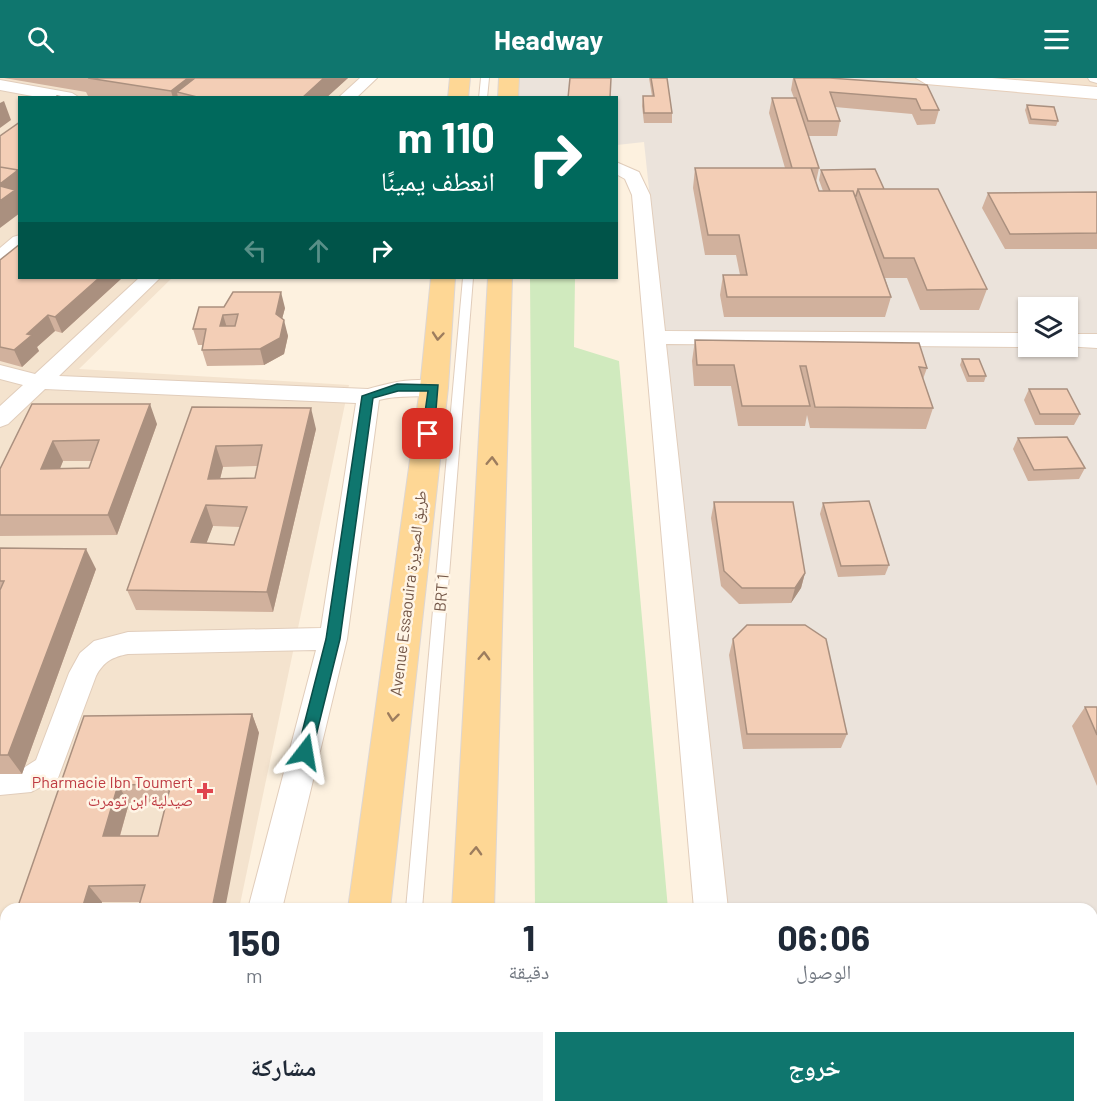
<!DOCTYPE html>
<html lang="ar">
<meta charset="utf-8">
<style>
:root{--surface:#fff;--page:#f6f6f7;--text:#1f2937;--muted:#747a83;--accent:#0f766e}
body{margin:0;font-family:Barlow,"Noto Naskh Arabic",sans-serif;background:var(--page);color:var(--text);direction:rtl;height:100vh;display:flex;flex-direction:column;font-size:22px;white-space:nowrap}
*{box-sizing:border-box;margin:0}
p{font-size:20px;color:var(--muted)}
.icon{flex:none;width:33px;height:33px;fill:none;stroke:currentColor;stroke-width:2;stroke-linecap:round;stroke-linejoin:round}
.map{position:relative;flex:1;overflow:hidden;direction:ltr}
.side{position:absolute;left:0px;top:825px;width:1098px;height:210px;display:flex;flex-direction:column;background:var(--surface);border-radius:18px 18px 0 0;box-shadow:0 2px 4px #0004;direction:rtl}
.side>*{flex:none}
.banner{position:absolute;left:18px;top:18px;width:600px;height:183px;border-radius:0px;box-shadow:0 2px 4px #0004;direction:rtl;background:#00695c;color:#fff;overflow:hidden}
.fabs{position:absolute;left:1018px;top:219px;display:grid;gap:12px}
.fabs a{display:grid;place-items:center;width:60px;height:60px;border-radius:0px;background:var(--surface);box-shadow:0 2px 4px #0004;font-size:30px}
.pin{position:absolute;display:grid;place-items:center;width:51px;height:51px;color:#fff;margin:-26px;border-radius:12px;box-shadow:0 3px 9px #0006}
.me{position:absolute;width:66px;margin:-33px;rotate:14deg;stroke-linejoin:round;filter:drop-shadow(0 0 4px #0008)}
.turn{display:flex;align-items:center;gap:21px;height:126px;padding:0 24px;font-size:27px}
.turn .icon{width:78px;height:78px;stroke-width:2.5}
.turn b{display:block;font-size:42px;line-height:51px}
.lanes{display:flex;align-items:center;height:57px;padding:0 24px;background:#0003;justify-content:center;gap:30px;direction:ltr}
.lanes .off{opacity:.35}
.eta{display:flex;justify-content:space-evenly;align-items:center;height:102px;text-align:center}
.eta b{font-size:36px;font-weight:700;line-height:42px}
.button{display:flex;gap:12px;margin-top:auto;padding:12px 24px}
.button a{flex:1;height:69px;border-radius:0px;background:var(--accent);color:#fff;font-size:24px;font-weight:700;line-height:69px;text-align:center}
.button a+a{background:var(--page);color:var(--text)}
header{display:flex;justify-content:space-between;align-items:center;height:78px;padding:0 24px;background:var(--accent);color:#fff;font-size:27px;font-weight:700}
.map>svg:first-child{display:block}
.residential{fill:#f4e3ce}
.industrial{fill:#ebe3db;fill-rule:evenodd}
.green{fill:#d0eabe}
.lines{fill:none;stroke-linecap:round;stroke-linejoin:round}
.lane-casing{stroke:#e1cdbb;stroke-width:2}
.street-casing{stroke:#e1cdbb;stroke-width:2}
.secondary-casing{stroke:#e6ceb9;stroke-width:2}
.primary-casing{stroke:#ddd6d3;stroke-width:2}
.lane{fill:#fff;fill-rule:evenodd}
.street{fill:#fff;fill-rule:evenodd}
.secondary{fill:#fff;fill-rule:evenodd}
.primary{fill:#fed795;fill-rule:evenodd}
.wall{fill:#d1b19d;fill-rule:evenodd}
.shaded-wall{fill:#aa907f}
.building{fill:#f3ceb6;stroke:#aa907f;stroke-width:1.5;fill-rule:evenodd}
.oneway{stroke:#9d7d5e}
.route{fill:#0f766e;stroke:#0a4d48;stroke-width:1.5}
.health-dot{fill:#e0444e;stroke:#fff5e6;stroke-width:2}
.labels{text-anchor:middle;stroke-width:5;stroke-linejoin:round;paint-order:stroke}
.street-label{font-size:16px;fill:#735647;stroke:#fff5e6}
.health-label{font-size:16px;fill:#be3a42;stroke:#fff5e6;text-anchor:end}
</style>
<header><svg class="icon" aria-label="menu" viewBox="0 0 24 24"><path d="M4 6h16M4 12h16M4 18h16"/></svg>Headway<svg class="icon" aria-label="search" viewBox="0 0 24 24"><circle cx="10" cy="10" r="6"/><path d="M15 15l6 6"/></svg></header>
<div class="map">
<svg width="1097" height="1035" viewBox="0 0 1097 1035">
<rect width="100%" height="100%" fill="#fdf1df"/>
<path class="residential" d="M0,0H378L358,19L20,20V200H172L79,291L349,307L239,831H6V1016L0,1015Z
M877,0H1097V20Z"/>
<path class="industrial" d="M508,0H877L1097,20V1035H747L746,1029H1092V831H725L644,64L617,67L616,20L509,19ZM1029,230H1068V268H1029Z"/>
<path class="green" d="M530,200H575L574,269L619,283L668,831H535Z"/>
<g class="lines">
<g class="lane-casing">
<path id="lane" d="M481,0H489L487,20H479Z
M463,200H473L422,831H406Z
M387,1029H407V1035H387Z"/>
</g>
<g class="street-casing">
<path id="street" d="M360,0H377L356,20H338Z
M1088,0H1097V5L1090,3Z
M0,2L72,15L80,20H43L0,12Z
M616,84L639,94L650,117L665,253L1029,255V269L666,266L728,831H694L632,117L625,101L616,96Z
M20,157V173L7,184L0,186V170L13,159Z
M139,200H160L59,298L368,311C392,304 417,298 442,305L445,310L442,315C421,321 400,316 379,322L347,561L282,831H248L316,572L128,576C113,579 104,583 96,598L58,700L31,714L0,717V689H25L36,682L69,595L80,575L94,563L128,554L321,550L356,325L45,311L8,346L0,349V328L23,307L0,301V287L35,296Z
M1068,256H1097V270L1064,268H1068Z
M197,1029H235L233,1035H195Z
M713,1029H751V1035H713Z"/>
</g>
<g class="secondary-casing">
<path id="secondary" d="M916,0H992L1097,9V21L926,6Z"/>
</g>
<g class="primary-casing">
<path id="primary" d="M450,0H470L468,20H448Z
M499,0H519L518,20H498Z
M431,200H455L448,310L390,831H348L420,310Z
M488,200H512L494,831H452Z
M322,1029H368V1035H322Z
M441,1029H487V1035H441Z"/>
</g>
<use href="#lane" class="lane"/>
<use href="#street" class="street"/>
<use href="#secondary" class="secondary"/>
<use href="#primary" class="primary"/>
</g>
<path class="wall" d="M4,0H348L326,20H99L88,18L86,14Z
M649,0H667L672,35V45H644L642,28L643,18H652Z
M793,0H830L927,7L939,32L935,46L917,47L912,36L835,29L840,43L837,58H808L819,90L816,104L819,113H823L819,102L821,92L884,111L987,211L979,232H920L907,200H885L891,219L885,239H724L720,217L723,197H740L736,177H705L693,110L695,90H785L769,35L772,20H794L791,12Z
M1027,27L1058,43L1056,48L1029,46L1025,32Z
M1097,114V171H1005L982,130L988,115Z
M0,182L20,200H122L62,255L55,253L37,269L39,273L22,289L0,283Z
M199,229L285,230L282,241L288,258L284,276L264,287L207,288L202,272L203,267H198L193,251Z
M695,262L927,290L923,301L933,330L926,351L810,350L807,337L805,348H738L731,308H694L692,283Z
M962,281L986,298L984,304H967L960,287Z
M1029,311L1080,336L1074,347H1035L1024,322Z
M32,326L157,346L117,457L0,458V391ZM63,383H92L89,390L60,391Z
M192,329L316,351L273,534L136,532L127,512ZM258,388L255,400L220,401L223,389ZM213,448L240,449L234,467L206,465Z
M1018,360L1085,390L1079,401L1028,403L1013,371Z
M714,424L805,495L801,510L791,525L739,526L721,508L711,440Z
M823,425L889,487L885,497L838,499L820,436Z
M0,470L96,491L22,696H0Z
M733,561L847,656L841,670L743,671L729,577Z
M1085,629H1097V708L1072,648Z
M252,636L259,655L140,824H102L100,831H17L84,638ZM167,724L158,758H120L129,725Z
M6,863V974H0V880Z
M797,1029H961L954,1035L797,1030Z
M1057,1029H1092L1097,1035H1059Z"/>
<path class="shaded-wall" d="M188,0H214L177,14L178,20H173L171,13Z
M324,0H348L326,20H302Z
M4,23L11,42L0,50V25Z
M18,92L20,96V117L18,118L20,122V135L0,150V106Z
M99,200H122L62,255L55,239Z
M281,214L285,230L279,252L276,236Z
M48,237L55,253L37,269L39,273L22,289L14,272L27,256Z
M223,237L228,253L220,248Z
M284,242L288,258L284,276L264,287L260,271Z
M150,326L157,346L117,457L108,437Z
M311,330L316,351L273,534L267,514Z
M53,363L63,383L51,412L41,391Z
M216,368L223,389L215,421L208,401Z
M206,427L213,448L199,485L191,464Z
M86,471L96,491L22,696L8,677Z
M805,495L801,510L791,525L795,510Z
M252,636L259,655L225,831H212Z
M118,707L129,725L115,775L103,758Z
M89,808L102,824L100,831H82Z"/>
<path class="building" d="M88,0H188L171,13Z
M195,0H324L302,20H201L177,14Z
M570,0H611L610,20H568Z
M651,0H667L672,35H644L643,18H654Z
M794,0H830L927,7L939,32H921L916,21L830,14L840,43H808Z
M57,18L67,20H54Z
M772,20H796L819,90H792Z
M1027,27L1054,29L1058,43L1031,41Z
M20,44V96L18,92L0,89V58Z
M0,89L18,92L0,106Z
M695,90H811L819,113H853L891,219H727L723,197H747L739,157H708Z
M875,91L884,111H858L856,118H855L853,113H830L821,92Z
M0,108L15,112L0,123Z
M858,111H938L987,211L927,212L914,180H884Z
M1097,114V155L1010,156L988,115Z
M20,166V200H99L55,239L48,237L27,256L32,257L14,272L0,269V182Z
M233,214H281L276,236L284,242L280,260L260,271L202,272L206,251H193L199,229H224ZM238,236L235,248H220L223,237Z
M695,262L919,265L927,290L919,289L933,330L815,329L806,288H800L810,328H742L734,287H697Z
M962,281H979L986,298H969Z
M1029,311H1067L1080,336H1040Z
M32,326H150L108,437H0V391ZM99,362L89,390L41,391L53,363Z
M192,329L311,330L267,514L127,512ZM262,367L255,400L208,401L216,368ZM206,427L247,429L234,467L191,464Z
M1067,359L1085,390L1034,392L1018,360Z
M869,423L889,487L841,488L823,425Z
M714,424H793L805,495L795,510H742L724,493Z
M0,470L86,471L8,677H0V512L4,503H0Z
M747,547H805L826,561L847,656H747L733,561Z
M1085,629H1097V657Z
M252,636L212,831H138L145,807L89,808L82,831H17L84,638ZM171,706L158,758H103L118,707Z
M6,863V961H0V880Z
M1092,991L1097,992V1035H1079L1077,1029H1092Z"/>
<defs><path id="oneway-chevron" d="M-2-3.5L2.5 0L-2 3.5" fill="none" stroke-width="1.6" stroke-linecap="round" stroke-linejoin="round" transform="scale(1.5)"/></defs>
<g class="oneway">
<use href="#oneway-chevron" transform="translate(438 258) rotate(95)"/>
<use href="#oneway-chevron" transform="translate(492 383) rotate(-88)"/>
<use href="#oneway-chevron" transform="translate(484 578) rotate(-88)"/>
<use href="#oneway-chevron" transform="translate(393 639) rotate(97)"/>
<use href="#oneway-chevron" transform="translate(476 773) rotate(-88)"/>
</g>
<path class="route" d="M397,306L438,307L434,356L428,360L422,356L428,313H398L373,320L340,561L312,674L305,680L297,674L326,561L362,318Z"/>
<path class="health-dot" d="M202 704h6v6h6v6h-6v6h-6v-6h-6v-6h6z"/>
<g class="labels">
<g class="street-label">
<text transform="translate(408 515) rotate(-83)" y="6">Avenue Essaouira طريق الصويرة</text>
<text transform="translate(441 515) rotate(-85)" y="6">BRT 1</text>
</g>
<g class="health-label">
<text x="193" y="710">Pharmacie Ibn Toumert<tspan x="193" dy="18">صيدلية ابن تومرت</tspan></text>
</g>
</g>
</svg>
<div class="fabs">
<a><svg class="icon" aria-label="layers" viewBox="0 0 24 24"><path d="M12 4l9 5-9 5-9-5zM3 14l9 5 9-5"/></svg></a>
</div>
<div class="pin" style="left:428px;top:356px;background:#d93025"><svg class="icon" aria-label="arrive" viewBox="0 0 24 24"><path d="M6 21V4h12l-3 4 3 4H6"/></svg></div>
<svg class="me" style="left:305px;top:674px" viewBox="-20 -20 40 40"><path d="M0-17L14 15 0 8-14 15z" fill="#0f766e" stroke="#fff" stroke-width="4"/></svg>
<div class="banner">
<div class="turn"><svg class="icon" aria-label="right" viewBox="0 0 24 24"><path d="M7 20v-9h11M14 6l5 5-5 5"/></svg><div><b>110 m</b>انعطف يمينًا</div></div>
<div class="lanes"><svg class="icon off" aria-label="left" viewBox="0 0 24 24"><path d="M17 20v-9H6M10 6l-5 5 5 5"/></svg><svg class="icon off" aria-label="ahead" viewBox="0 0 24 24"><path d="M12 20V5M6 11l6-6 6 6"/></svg><svg class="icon" aria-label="right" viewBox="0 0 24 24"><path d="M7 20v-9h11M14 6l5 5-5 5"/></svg></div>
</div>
<section class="side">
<div class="eta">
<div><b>06:06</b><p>الوصول</p></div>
<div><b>1</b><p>دقيقة</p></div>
<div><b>150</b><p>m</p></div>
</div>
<div class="button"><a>خروج</a><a>مشاركة</a></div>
</section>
</div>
